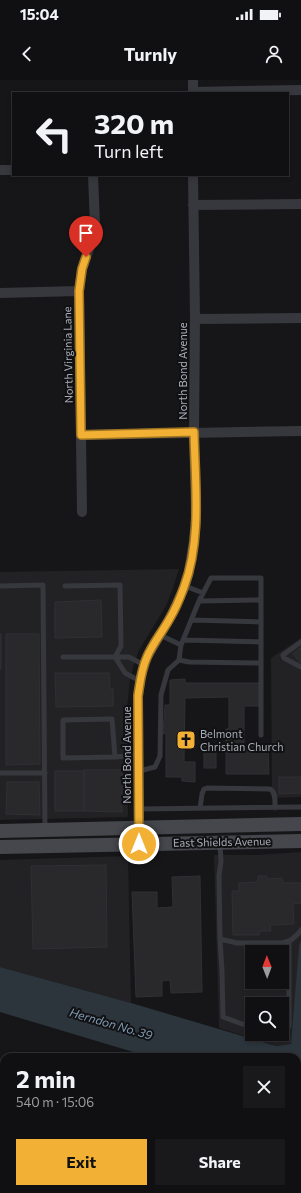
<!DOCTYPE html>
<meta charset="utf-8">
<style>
:root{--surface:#101012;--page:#19191b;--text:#f1f3f6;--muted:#9c9d9f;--line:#303032;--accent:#f2b134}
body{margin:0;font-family:Commissioner,sans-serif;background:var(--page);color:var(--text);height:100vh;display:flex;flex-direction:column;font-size:15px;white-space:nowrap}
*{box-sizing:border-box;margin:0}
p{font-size:13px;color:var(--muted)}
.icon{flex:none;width:22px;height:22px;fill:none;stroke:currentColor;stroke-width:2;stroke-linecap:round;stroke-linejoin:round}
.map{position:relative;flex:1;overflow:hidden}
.sheet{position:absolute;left:0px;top:973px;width:301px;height:140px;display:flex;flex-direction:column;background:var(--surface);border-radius:12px 12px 0 0;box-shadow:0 2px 6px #0003,0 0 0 1px var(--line)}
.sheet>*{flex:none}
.guide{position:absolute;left:12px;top:12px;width:277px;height:84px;border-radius:0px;box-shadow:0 2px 6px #0003,0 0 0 1px var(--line);background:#101012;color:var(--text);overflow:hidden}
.needle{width:26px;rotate:359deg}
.tools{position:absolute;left:245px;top:865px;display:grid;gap:8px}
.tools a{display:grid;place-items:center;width:44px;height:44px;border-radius:0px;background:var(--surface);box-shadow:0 2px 6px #0003,0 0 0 1px var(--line);font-size:20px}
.pin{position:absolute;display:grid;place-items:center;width:34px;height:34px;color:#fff;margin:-41px -17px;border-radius:50% 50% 50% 0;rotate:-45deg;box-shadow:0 0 4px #0007}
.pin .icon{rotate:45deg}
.me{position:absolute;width:44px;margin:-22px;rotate:0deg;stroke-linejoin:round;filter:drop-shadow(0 0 3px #0008)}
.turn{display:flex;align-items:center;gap:14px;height:84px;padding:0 16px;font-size:18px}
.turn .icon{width:52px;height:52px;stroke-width:2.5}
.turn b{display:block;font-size:28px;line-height:34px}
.round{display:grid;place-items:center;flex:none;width:42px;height:42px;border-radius:0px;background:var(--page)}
.overview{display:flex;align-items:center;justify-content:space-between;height:68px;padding:0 16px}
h1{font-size:24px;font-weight:700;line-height:30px}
.button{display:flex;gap:8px;margin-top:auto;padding:8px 16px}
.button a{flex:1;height:46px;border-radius:0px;background:var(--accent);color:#111;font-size:16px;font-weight:700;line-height:46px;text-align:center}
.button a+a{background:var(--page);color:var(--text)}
.status{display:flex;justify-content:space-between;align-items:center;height:28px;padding:0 20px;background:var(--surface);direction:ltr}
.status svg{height:11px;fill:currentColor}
header{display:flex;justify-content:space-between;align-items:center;height:52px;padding:0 16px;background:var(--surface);font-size:18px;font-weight:700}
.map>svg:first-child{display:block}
.built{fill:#222225;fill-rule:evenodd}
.water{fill:#2c353c}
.building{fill:#29292c;stroke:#303034}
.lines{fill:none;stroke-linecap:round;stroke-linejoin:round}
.lane{stroke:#37383d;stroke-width:5}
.street{stroke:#37383d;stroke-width:10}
.secondary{stroke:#45474d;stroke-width:14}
.route-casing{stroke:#9d7322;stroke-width:10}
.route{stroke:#f2b134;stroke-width:7}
.labels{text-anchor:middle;stroke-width:4;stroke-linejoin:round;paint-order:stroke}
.street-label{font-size:11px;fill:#a8adb8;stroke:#111113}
.poi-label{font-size:11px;fill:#a8adb8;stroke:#111113;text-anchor:start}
.water-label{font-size:12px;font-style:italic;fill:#7f9bb3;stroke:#111113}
</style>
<div class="status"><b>15:04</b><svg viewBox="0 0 49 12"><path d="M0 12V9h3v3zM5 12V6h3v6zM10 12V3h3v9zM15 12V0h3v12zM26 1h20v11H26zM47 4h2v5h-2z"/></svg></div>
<header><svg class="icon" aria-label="back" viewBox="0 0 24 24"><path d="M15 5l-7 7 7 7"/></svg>Turnly<svg class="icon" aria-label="person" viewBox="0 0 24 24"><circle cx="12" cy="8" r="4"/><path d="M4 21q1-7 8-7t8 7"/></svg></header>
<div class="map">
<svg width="301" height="1113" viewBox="0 0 301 1113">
<rect width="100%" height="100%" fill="#161618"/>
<path class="built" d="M179,489L173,508L166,526L139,570L134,584L130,599L127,628L128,735L127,737L0,740V492Z
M301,558V717L272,718L271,578Z
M301,772V859L299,866L292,964L277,966L219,948L214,775H256ZM252,872H282V902H252ZM252,924H282V954H252Z
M128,776L131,923L0,887V780Z"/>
<path class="water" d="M301,859V1023L297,1021V977H150L0,932V887L131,923L276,966L291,964L299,866Z"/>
<path class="building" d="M101,520L102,557L55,558V522Z
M0,554H1V589H0Z
M6,554H39L40,684L6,685Z
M301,567V583L293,574Z
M55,593H109L110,609H113V626L56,627Z
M185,599V603H259V626H244V666L268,667L269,694H226V649H229V617L185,618L184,682H195V702L182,701V697H166V653L163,654L165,625H170V600Z
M204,665H216V688H204Z
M84,690H122V732L84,731Z
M55,691H84V731H55Z
M279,697H301V713L279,714Z
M7,702H39L40,735L6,734Z
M106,785L107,867L33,869L31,786Z
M200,796L202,912L171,913L170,900L162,901V916L136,917L132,812H157V828L173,827L172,797Z
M258,796H267V799L282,798L283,803H301V823L293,824L294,844L270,845L271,851H259V855H233L232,811H239V803L258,802Z"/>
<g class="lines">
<path class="lane" d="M0,506L43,505L45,749
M65,506L120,505L121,566L115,577
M185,506L203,513
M199,521L261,520
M192,540L261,542
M160,555L181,565
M183,560L261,562
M301,562L283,575L284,578L301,587
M63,577H129L144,585
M115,577L125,593L140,601
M179,580L189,582L261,583
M115,677L112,639L63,640V678L115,677L139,675
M139,691L155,687L160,676L161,615L168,590L179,580L181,565L199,521L211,498H261V655
M0,693H45
M200,728L202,714L204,709L207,708L270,709C276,712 275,721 275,728
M139,729L301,727
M220,763L221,782L219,795L220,859L222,891L223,937L242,944L252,945
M220,859L237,863H282L291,860L298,854L301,850
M282,946H289V861"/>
<path class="street" d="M193,0V13
M193,12L301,10
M0,90H13
M193,125L301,124
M0,213L79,211
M195,239L301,238
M81,355L301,351
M82,432L79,211L82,189L90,166L95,146L93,95
M139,764L138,616L141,596L147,577L170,538L185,506L189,491L194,460L196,438L194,352L195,239L193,95
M0,995L4,996
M297,1083L301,1084
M0,1104L4,1105
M16,1109L29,1113
M268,1113V1109"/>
<path class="secondary" d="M0,751L301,744
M0,767L301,761"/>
</g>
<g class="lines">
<g class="route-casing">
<path id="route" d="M86,177L82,189L79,211L81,355L194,352C195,402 202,460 184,507C180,518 176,528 170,538C163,551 153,563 147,577C141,590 140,603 138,616L139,764"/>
</g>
<use href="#route" class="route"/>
</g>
<defs>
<g id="church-square" transform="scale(1)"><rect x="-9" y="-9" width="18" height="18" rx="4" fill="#f2b134" stroke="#111113"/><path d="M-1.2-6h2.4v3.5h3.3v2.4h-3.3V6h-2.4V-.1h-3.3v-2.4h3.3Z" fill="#111"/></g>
</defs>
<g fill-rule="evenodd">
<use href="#church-square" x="186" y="660"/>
</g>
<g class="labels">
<g class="street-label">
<text transform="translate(68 275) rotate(-91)" y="4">North Virginia Lane</text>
<text transform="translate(183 291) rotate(-90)" y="4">North Bond Avenue</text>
<text transform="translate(127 675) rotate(-90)" y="4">North Bond Avenue</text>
<text transform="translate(222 762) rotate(-1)" y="4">East Shields Avenue</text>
</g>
<g class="poi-label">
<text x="200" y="658">Belmont<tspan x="200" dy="13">Christian Church</tspan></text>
</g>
<g class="water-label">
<text transform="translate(111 944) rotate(16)" y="4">Herndon No. 39</text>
</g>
</g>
</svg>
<div class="tools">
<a><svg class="needle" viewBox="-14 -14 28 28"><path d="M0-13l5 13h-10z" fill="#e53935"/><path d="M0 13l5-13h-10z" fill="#9c9d9f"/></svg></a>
<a><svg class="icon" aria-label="search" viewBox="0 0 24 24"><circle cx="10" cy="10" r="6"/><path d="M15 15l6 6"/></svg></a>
</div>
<div class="pin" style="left:86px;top:177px;background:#d93025"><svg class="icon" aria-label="arrive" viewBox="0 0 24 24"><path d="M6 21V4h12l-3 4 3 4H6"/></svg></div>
<svg class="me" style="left:139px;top:764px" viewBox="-20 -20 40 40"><circle r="17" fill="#f2b134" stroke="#fff" stroke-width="3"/><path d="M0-11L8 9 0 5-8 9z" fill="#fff"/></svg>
<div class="guide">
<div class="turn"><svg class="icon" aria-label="left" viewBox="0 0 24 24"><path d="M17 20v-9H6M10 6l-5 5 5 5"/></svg><div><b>320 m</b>Turn left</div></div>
</div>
<section class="sheet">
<div class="overview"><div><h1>2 min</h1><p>540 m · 15:06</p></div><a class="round"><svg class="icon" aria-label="close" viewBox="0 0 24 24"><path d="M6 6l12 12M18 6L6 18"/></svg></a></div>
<div class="button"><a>Exit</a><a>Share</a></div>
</section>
</div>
